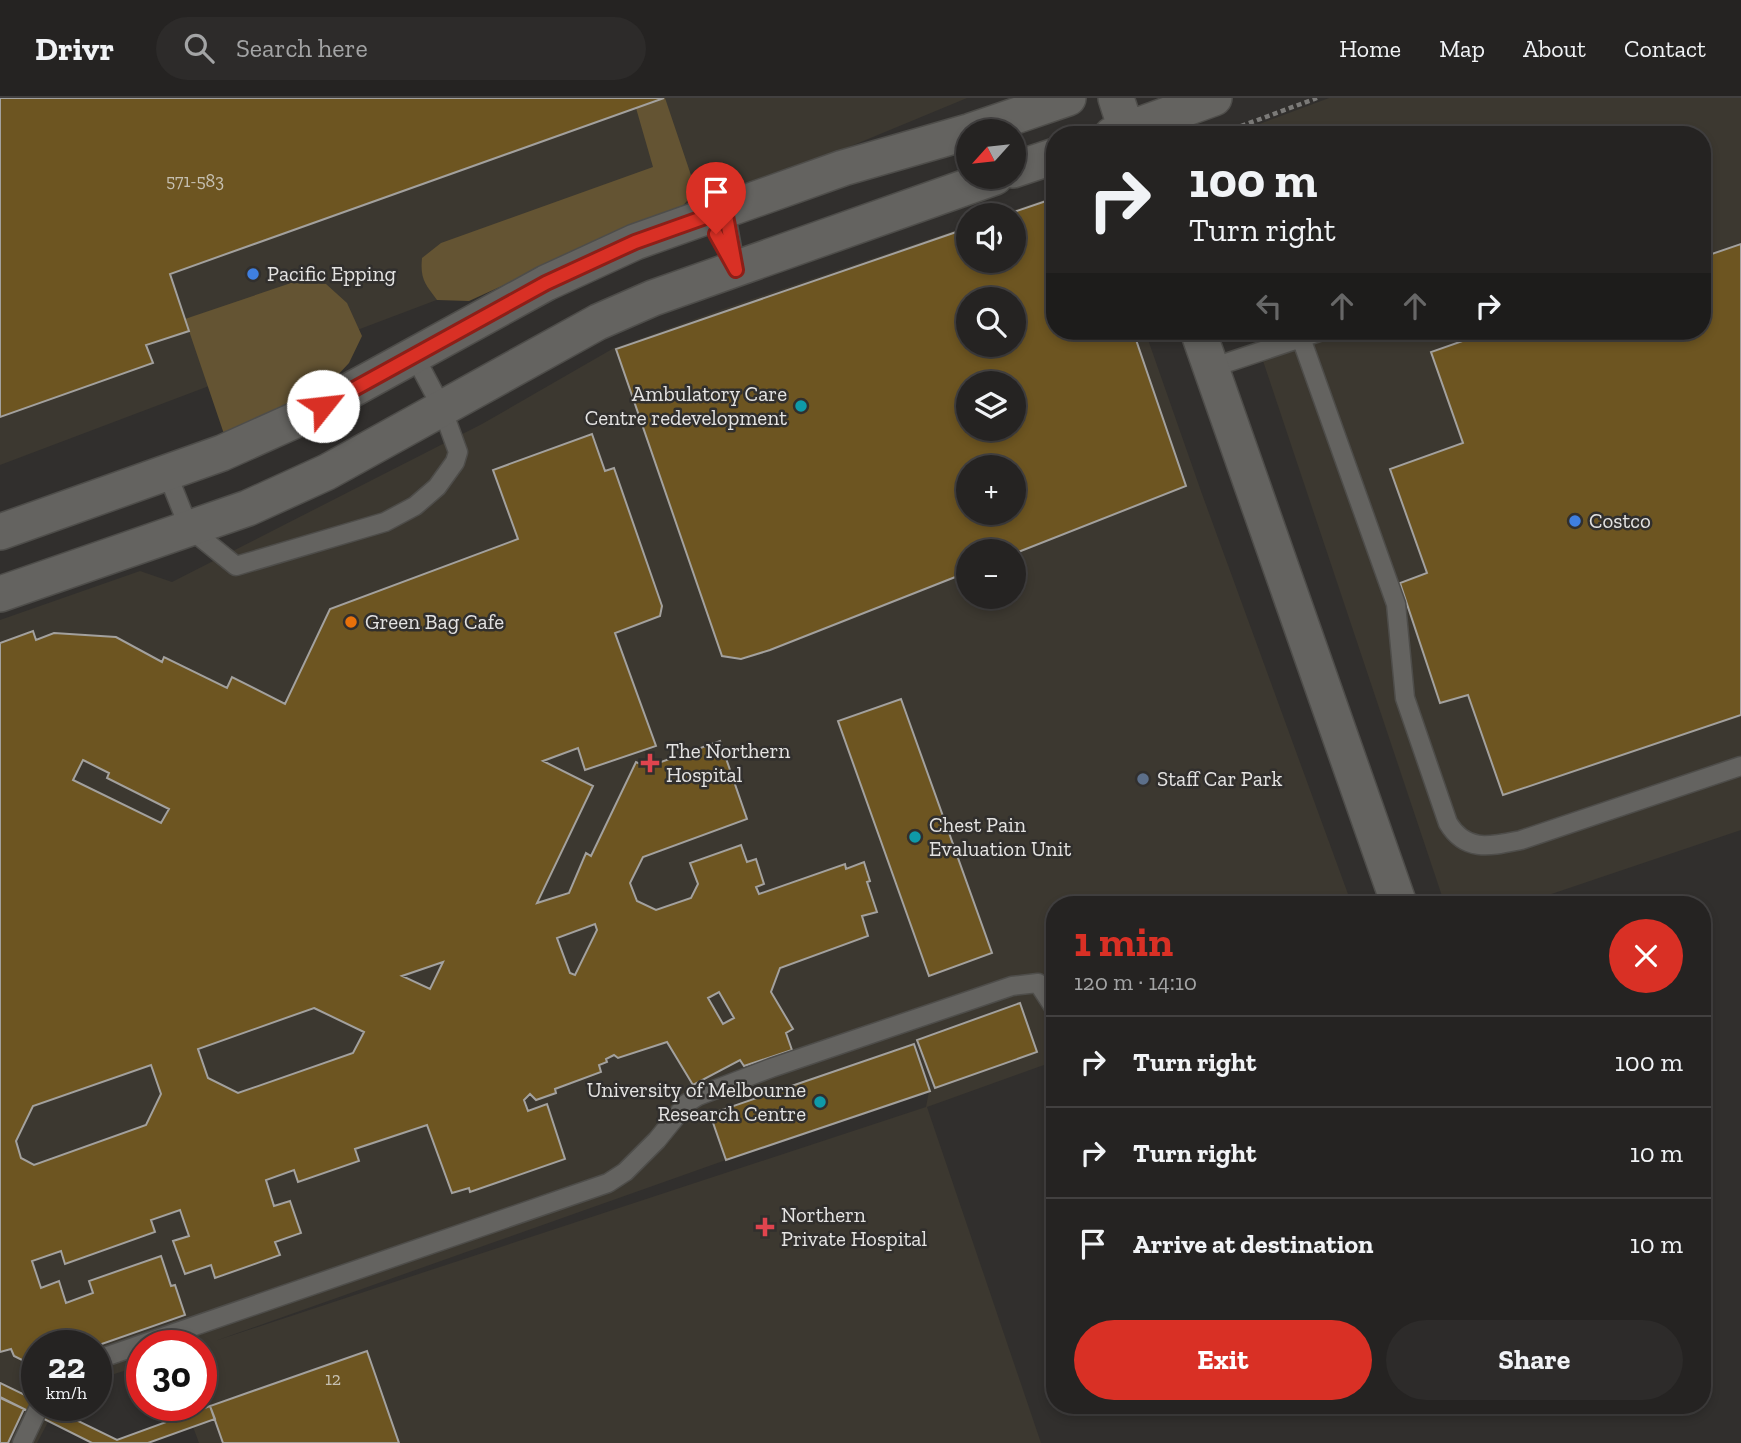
<!DOCTYPE html>
<meta charset="utf-8">
<style>
:root{--surface:#252322;--page:#2d2b2a;--text:#f1f3f6;--muted:#a3a4a5;--line:#424040;--accent:#d93025}
body{margin:0;font-family:"Zilla Slab",serif;background:var(--page);color:var(--text);height:100vh;display:flex;flex-direction:column;font-size:26px;white-space:nowrap}
*{box-sizing:border-box;margin:0}
p{font-size:23px;color:var(--muted)}
.icon{flex:none;width:38px;height:38px;fill:none;stroke:currentColor;stroke-width:2;stroke-linecap:round;stroke-linejoin:round}
.map{position:relative;flex:1;overflow:hidden}
.drawer{position:absolute;left:1046px;top:798px;width:665px;height:518px;display:flex;flex-direction:column;background:var(--surface);border-radius:28px;box-shadow:0 4px 10px #0003,0 0 0 2px var(--line)}
.drawer>*{flex:none}
.guide{position:absolute;left:1046px;top:28px;width:665px;height:214px;border-radius:28px;box-shadow:0 4px 10px #0003,0 0 0 2px var(--line);background:#252322;color:var(--text);overflow:hidden}
.needle{width:46px;rotate:243deg}
.fabs{position:absolute;left:956px;top:21px;display:grid;gap:14px}
.fabs a{display:grid;place-items:center;width:70px;height:70px;border-radius:50%;background:var(--surface);box-shadow:0 4px 10px #0003,0 0 0 2px var(--line);font-size:35px}
.speed{position:absolute;left:21px;top:1232px;display:flex;gap:14px;font-size:35px;font-weight:700;text-align:center}
.speed>*{display:grid;place-content:center;width:91px;height:91px;border-radius:50%;background:var(--surface);box-shadow:0 4px 10px #0003,0 0 0 2px var(--line);line-height:1}
.speed small{font-size:18px;font-weight:400}
.speed .limit{border:10px solid #d22;background:#fff;color:#111}
.pin{position:absolute;display:grid;place-items:center;width:60px;height:60px;color:#fff;margin:-72px -30px;border-radius:50% 50% 50% 0;rotate:-45deg;box-shadow:0 0 7px #0007}
.pin .icon{rotate:45deg}
.me{position:absolute;width:77px;margin:-38px;rotate:61deg;stroke-linejoin:round;filter:drop-shadow(0 0 5px #0008)}
.turn{display:flex;align-items:center;gap:24px;height:147px;padding:0 28px;font-size:32px}
.turn .icon{width:91px;height:91px;stroke-width:2.5}
.turn b{display:block;font-size:49px;line-height:60px}
.lanes{display:flex;align-items:center;height:66px;padding:0 28px;background:#0003;justify-content:center;gap:35px;direction:ltr}
.lanes .off{opacity:.35}
.round{display:grid;place-items:center;flex:none;width:74px;height:74px;border-radius:37px;background:var(--page)}
.overview{display:flex;align-items:center;justify-content:space-between;height:119px;padding:0 28px}
h1{font-size:42px;font-weight:700;line-height:52px;color:var(--accent)}
.button{display:flex;gap:14px;margin-top:auto;padding:14px 28px}
.button a{flex:1;height:80px;border-radius:42px;background:var(--accent);color:#fff;font-size:28px;font-weight:700;line-height:80px;text-align:center}
.button a+a{background:var(--page);color:var(--text)}
ul{padding:0;list-style:none}
li{display:flex;align-items:center;gap:21px;height:91px;padding:0 28px;border-top:2px solid var(--line)}
li div{flex:1}
li b{display:block;font-size:26px}
li em{font-style:normal}
header{display:flex;align-items:center;gap:42px;box-sizing:border-box;height:98px;padding:0 35px;background:var(--surface);border-bottom:2px solid var(--line)}
header strong{font-size:33px}
nav{display:flex;gap:38px;margin-inline-start:auto;font-size:24px}
.search{width:490px;height:63px;background:var(--page);display:flex;align-items:center;gap:18px;box-sizing:border-box;padding:0 24px;border-radius:38px;color:var(--muted);font-size:26px}
.map>svg:first-child{display:block}
.built{fill:#3c3830;fill-rule:evenodd}
.green{fill:#645433}
.building{fill:#6d5521;stroke:#a3a19e;stroke-width:2;fill-rule:evenodd}
.lines{fill:none;stroke-linecap:round;stroke-linejoin:round}
.lane-casing{stroke:#4e4d4a;stroke-width:21}
.street-casing{stroke:#4e4d4a;stroke-width:38}
.path{stroke:#7b7a78;stroke-width:4.5;stroke-dasharray:5 3.5;stroke-linecap:butt}
.lane{stroke:#646360;stroke-width:18}
.street{stroke:#646360;stroke-width:35}
.route-casing{stroke:#8d1f18;stroke-width:18}
.route{stroke:#d93025;stroke-width:12}
.shop-dot{fill:#3f7fe0;stroke:#312f2d;stroke-width:2.5}
.culture-dot{fill:#0f9aa8;stroke:#312f2d;stroke-width:2.5}
.food-dot{fill:#e8710a;stroke:#312f2d;stroke-width:2.5}
.health-dot{fill:#e0444e;stroke:#312f2d;stroke-width:2.5}
.service-dot{fill:#5c6f8a;stroke:#312f2d;stroke-width:2.5}
.labels{text-anchor:middle;stroke-width:5;stroke-linejoin:round;paint-order:stroke}
.number-label{font-size:18px;fill:#c6c0b2}
.poi-label{font-size:21px;fill:#e4e3e2;stroke:#312f2d;text-anchor:start}
</style>
<header>
<strong>Drivr</strong>
<div class="search"><svg class="icon" aria-label="search" viewBox="0 0 24 24"><circle cx="10" cy="10" r="6"/><path d="M15 15l6 6"/></svg>Search here</div>
<nav><a>Home</a><a>Map</a><a>About</a><a>Contact</a></nav>
</header>
<div class="map">
<svg width="1741" height="1345" viewBox="0 0 1741 1345">
<rect width="100%" height="100%" fill="#312f2d"/>
<path class="built" d="M0,0H967L844,51L574,150L0,367Z
M1329,0H1741V732L1519,807H1445L1253,233H1703V37H1230Z
M1055,98V233H1145L1202,396L1352,807H1055V963L927,1009L1041,1345H199L185,1307H201L200,1247L142,1248V1267L96,1282V1248H37V1307H57L37,1345H0V522L140,473L172,484L482,326L614,250L723,211L968,128V163H1013V117H999ZM968,201H1013V247H968ZM968,285H1013V331H968ZM968,369H1013V415H968ZM968,453H1013V499H968ZM929,993L926,1009L215,1243L726,1062Z"/>
<path class="green" d="M665,0L696,92L681,110L628,130L469,203L437,202C425,186 420,181 422,160L441,145L653,69L636,10Z
M291,185L326,186L347,205L362,238L349,265L320,296L224,336L185,221Z"/>
<path class="building" d="M0,0H664L170,176L189,233L146,247L153,265L0,319Z
M1055,100V233H1133L1186,388L1013,456V453H968V474L770,552L741,561L722,558L616,251L968,130V163H1013V117H1005ZM968,201H1013V247H968ZM968,285H1013V331H968ZM968,369H1013V415H968Z
M1741,146V617L1503,697L1468,597L1440,605L1400,485L1427,475L1390,371L1463,345L1431,254L1491,233H1703V159Z
M592,336L605,373L614,370L662,508L660,518L615,535L656,648L585,672L578,650L543,663L593,688L537,805L569,795L586,755L591,758L636,664L647,669L720,643L747,721L643,759L630,785L637,803L656,812L691,800L698,786L690,765L741,747L747,764L756,761L764,786L756,789L759,796L845,766L846,771L864,764L870,783L867,784L877,814L862,818L868,838L780,870L771,894L793,931L786,935L792,952L744,968L740,962L693,987L667,944L618,960L614,957L606,961L607,964L599,967L601,974L555,991L556,995L536,1002L530,996L524,1002L528,1013L547,1006L565,1061L470,1094L469,1090L452,1095L427,1027L355,1051L359,1063L298,1084L294,1072L266,1082L274,1108L290,1103L301,1135L275,1144L280,1157L215,1180L211,1167L185,1176L173,1143L189,1138L180,1112L151,1122L155,1134L65,1166L61,1153L32,1163L41,1190L59,1183L66,1205L93,1195L89,1183L161,1158L171,1188L175,1187L185,1217L96,1248H37L36,1269L14,1258L11,1251L0,1254V545L33,533L36,542L54,535L116,539L162,564L164,559L227,590L232,579L285,606L330,511L518,441L493,372ZM83,662L109,675L107,680L169,711L161,725L73,682ZM595,826L597,832L575,877L570,875L557,840ZM443,864L430,891L402,878ZM719,894L734,920L723,926L708,900ZM314,910L364,934L353,955L238,995L208,980L198,951ZM151,967L161,996L146,1027L34,1067L21,1060L16,1043L33,1008Z
M901,601L992,855L929,878L838,623Z
M1020,905L1037,954L935,990L917,942Z
M914,946L930,993L726,1062L710,1016Z
M367,1253L399,1345H223L210,1308Z
M0,1285L117,1342L210,1308L215,1321L148,1345H92L0,1299Z
M0,1300L24,1311L8,1345H0Z"/>
<g class="lines">
<g class="lane-casing">
<path id="lane" d="M725,112L736,172
M1301,240L1396,506L1405,600L1448,725C1466,755 1491,748 1521,742L1741,668
M1211,270L1322,233
M167,375L189,430L236,468L385,424L415,408L437,389L455,364L458,354L442,310L414,257
M96,1262L608,1085L625,1074L657,1042L687,1005L698,998L771,970L1012,888L1038,885L1055,911
M22,1345L40,1307"/>
</g>
<g class="street-casing">
<path id="street" d="M1116,0L1128,37
M971,33L1068,0
M1112,37L1214,0
M1013,72L1055,58
M1198,233L1399,806
M0,434L222,355L300,320L546,185L635,144L843,70L968,34
M0,496L248,410L327,374L598,224L653,200L995,79"/>
</g>
<path class="path" d="M1217,37L1317,0"/>
<use href="#lane" class="lane"/>
<use href="#street" class="street"/>
</g>
<g class="lines">
<g class="route-casing">
<path id="route" d="M323,308L546,185L635,144L725,112L736,172L716,136"/>
</g>
<use href="#route" class="route"/>
</g>
<g class="shop-dot">
<circle cx="253" cy="176" r="7"/>
<circle cx="1575" cy="423" r="7"/>
</g>
<g class="culture-dot">
<circle cx="801" cy="308" r="7"/>
<circle cx="915" cy="739" r="7"/>
<circle cx="820" cy="1004" r="7"/>
</g>
<circle class="food-dot" cx="351" cy="524" r="7"/>
<g class="health-dot">
<path d="M646.5 654.5h7v7h7v7h-7v7h-7v-7h-7v-7h7z"/>
<path d="M761.5 1118.5h7v7h7v7h-7v7h-7v-7h-7v-7h7z"/>
</g>
<circle class="service-dot" cx="1143" cy="681" r="7"/>
<g class="labels">
<g class="number-label">
<text x="195" y="89">571-583</text>
<text x="333" y="1287">12</text>
</g>
<g class="poi-label">
<text x="267" y="183">Pacific Epping</text>
<text x="787" y="303" text-anchor="end">Ambulatory Care<tspan x="787" dy="24">Centre redevelopment</tspan></text>
<text x="1589" y="430">Costco</text>
<text x="365" y="531">Green Bag Cafe</text>
<text x="666" y="660">The Northern<tspan x="666" dy="24">Hospital</tspan></text>
<text x="1157" y="688">Staff Car Park</text>
<text x="929" y="734">Chest Pain<tspan x="929" dy="24">Evaluation Unit</tspan></text>
<text x="806" y="999" text-anchor="end">University of Melbourne<tspan x="806" dy="24">Research Centre</tspan></text>
<text x="781" y="1124">Northern<tspan x="781" dy="24">Private Hospital</tspan></text>
</g>
</g>
</svg>
<div class="fabs">
<a><svg class="needle" viewBox="-14 -14 28 28"><path d="M0-13l5 13h-10z" fill="#e53935"/><path d="M0 13l5-13h-10z" fill="#a3a4a5"/></svg></a>
<a><svg class="icon" aria-label="sound" viewBox="0 0 24 24"><path d="M4 9h4l5-4v14l-5-4H4zM17 9q2 3 0 6"/></svg></a>
<a><svg class="icon" aria-label="search" viewBox="0 0 24 24"><circle cx="10" cy="10" r="6"/><path d="M15 15l6 6"/></svg></a>
<a><svg class="icon" aria-label="layers" viewBox="0 0 24 24"><path d="M12 4l9 5-9 5-9-5zM3 14l9 5 9-5"/></svg></a>
<a>+</a>
<a>−</a>
</div>
<div class="speed"><div>22<small>km/h</small></div><div class="limit">30</div></div>
<div class="pin" style="left:716px;top:136px;background:#d93025"><svg class="icon" aria-label="arrive" viewBox="0 0 24 24"><path d="M6 21V4h12l-3 4 3 4H6"/></svg></div>
<svg class="me" style="left:323px;top:308px" viewBox="-20 -20 40 40"><circle r="19" fill="#fff"/><path d="M0-13L10 11 0 6-10 11z" fill="#d93025"/></svg>
<div class="guide">
<div class="turn"><svg class="icon" aria-label="right" viewBox="0 0 24 24"><path d="M7 20v-9h11M14 6l5 5-5 5"/></svg><div><b>100 m</b>Turn right</div></div>
<div class="lanes"><svg class="icon off" aria-label="left" viewBox="0 0 24 24"><path d="M17 20v-9H6M10 6l-5 5 5 5"/></svg><svg class="icon off" aria-label="ahead" viewBox="0 0 24 24"><path d="M12 20V5M6 11l6-6 6 6"/></svg><svg class="icon off" aria-label="ahead" viewBox="0 0 24 24"><path d="M12 20V5M6 11l6-6 6 6"/></svg><svg class="icon" aria-label="right" viewBox="0 0 24 24"><path d="M7 20v-9h11M14 6l5 5-5 5"/></svg></div>
</div>
<section class="drawer">
<div class="overview"><div><h1>1 min</h1><p>120 m · 14:10</p></div><a class="round" style="background:#d93025;color:#fff"><svg class="icon" aria-label="close" viewBox="0 0 24 24"><path d="M6 6l12 12M18 6L6 18"/></svg></a></div>
<ul>
<li><svg class="icon" aria-label="right" viewBox="0 0 24 24"><path d="M7 20v-9h11M14 6l5 5-5 5"/></svg><div><b>Turn right</b></div><em>100 m</em></li>
<li><svg class="icon" aria-label="right" viewBox="0 0 24 24"><path d="M7 20v-9h11M14 6l5 5-5 5"/></svg><div><b>Turn right</b></div><em>10 m</em></li>
<li><svg class="icon" aria-label="arrive" viewBox="0 0 24 24"><path d="M6 21V4h12l-3 4 3 4H6"/></svg><div><b>Arrive at destination</b></div><em>10 m</em></li>
</ul>
<div class="button"><a>Exit</a><a>Share</a></div>
</section>
</div>
